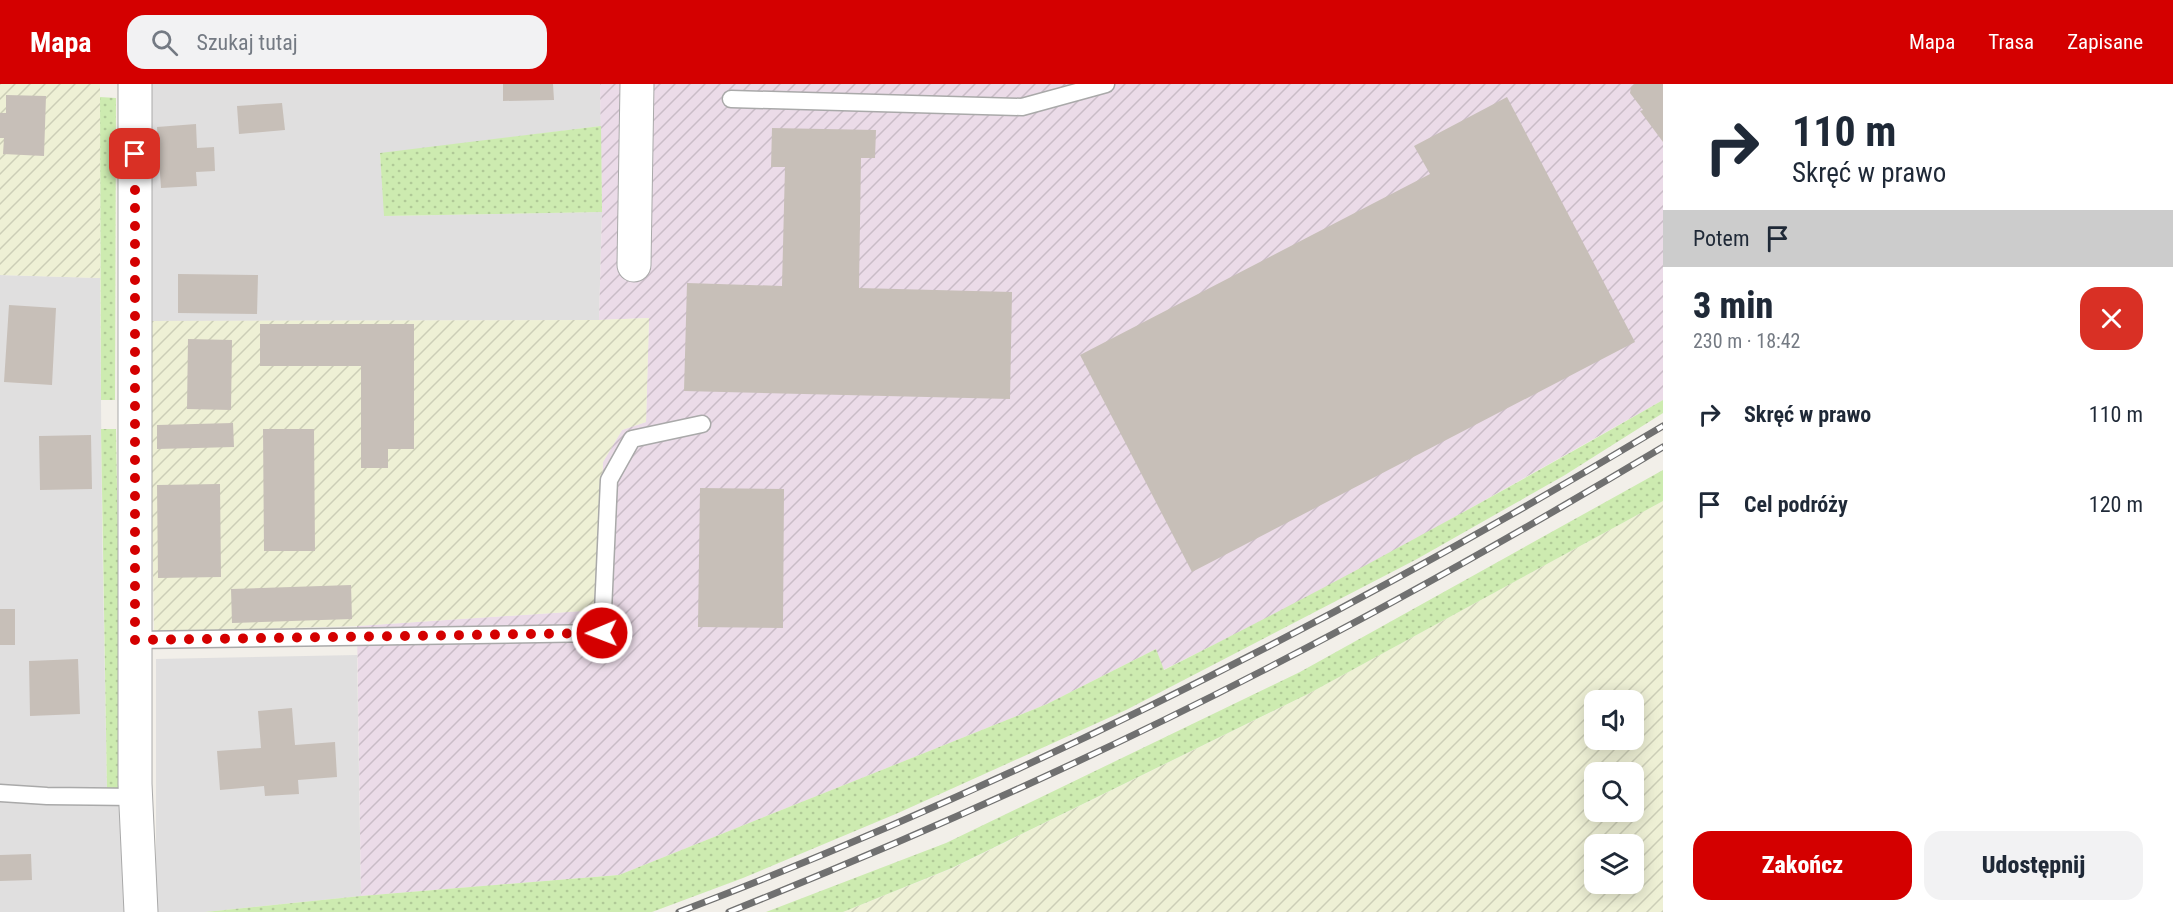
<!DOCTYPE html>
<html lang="pl">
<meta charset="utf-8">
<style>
:root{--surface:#fff;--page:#f2f2f3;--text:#1f2937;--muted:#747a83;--accent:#d40000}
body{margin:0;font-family:"Roboto Condensed",sans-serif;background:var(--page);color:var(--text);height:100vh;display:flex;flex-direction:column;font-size:22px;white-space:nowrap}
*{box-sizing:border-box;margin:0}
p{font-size:20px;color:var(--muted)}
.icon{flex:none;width:33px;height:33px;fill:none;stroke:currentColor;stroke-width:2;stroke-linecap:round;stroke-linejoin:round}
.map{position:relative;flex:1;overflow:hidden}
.sheet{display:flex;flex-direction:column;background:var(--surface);width:510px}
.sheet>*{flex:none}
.banner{background:#fff;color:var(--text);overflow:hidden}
.fabs{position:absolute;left:1584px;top:606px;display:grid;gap:12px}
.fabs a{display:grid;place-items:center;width:60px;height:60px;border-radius:12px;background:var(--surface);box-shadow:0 3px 15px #0003;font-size:30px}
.pin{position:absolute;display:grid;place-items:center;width:51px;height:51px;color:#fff;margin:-26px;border-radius:12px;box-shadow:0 3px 9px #0006}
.me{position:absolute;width:66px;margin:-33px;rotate:269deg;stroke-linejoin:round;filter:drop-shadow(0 0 4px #0008)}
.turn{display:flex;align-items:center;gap:21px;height:126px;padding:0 30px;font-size:27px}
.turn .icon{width:78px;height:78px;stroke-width:2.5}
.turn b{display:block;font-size:42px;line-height:51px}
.then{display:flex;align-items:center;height:57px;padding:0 30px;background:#0003;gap:12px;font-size:22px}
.round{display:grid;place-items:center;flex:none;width:63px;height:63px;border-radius:18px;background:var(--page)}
.head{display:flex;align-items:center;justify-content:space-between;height:102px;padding:0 30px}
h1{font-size:36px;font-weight:800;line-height:45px}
.action{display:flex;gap:12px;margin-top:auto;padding:12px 30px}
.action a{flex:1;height:69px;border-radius:18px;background:var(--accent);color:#fff;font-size:24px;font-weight:800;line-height:69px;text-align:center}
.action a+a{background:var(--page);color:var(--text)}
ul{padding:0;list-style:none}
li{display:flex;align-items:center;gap:18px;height:90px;padding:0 30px}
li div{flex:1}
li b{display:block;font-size:22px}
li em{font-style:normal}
header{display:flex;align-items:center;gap:36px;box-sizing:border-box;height:84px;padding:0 30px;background:var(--accent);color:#fff}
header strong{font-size:28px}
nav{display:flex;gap:33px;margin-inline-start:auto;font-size:21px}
.search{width:420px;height:54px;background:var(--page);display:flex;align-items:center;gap:15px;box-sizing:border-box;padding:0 21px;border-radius:18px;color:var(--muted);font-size:22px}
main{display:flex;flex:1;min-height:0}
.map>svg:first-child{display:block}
.residential{fill:#e0dfdf}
.industrial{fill:url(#industrial-furrows)}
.farmland{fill:url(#farmland-furrows);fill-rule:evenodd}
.grass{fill:url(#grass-dots)}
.building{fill:#c7bfb8}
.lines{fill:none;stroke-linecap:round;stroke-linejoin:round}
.lane-casing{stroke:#a9a9a9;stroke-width:19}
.street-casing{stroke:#a9a9a9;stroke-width:35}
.lane{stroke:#fff;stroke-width:16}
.street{stroke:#fff;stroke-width:33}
.rail-casing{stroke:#707070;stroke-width:7}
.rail{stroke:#fff;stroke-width:4.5;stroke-dasharray:14;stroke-linecap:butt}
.route{stroke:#d40000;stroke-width:10;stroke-dasharray:0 18}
</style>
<header>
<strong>Mapa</strong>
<div class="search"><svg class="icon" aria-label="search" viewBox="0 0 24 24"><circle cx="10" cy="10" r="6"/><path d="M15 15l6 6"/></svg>Szukaj tutaj</div>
<nav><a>Mapa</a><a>Trasa</a><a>Zapisane</a></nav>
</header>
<main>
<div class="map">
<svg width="1663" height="828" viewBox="0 0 1663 828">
<defs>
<pattern id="industrial-furrows" width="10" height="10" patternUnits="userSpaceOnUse" patternTransform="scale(1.5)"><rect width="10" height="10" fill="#ebdbe8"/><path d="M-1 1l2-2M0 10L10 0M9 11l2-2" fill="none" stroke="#c9bcc7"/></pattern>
<pattern id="farmland-furrows" width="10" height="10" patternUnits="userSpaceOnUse" patternTransform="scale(1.5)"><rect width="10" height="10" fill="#eef0d5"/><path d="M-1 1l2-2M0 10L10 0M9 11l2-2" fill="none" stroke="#ccceb7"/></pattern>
<pattern id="grass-dots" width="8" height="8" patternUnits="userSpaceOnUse" patternTransform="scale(1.5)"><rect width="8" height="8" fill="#cdebb0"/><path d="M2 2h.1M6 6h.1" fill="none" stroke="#b0c997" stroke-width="1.8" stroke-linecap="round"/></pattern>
</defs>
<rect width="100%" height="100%" fill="#f2efe9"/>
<path class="residential" d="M152,0H600L601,42L380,70L385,132L602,128L599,236L149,237Z
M0,191L100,194L102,439L107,706L0,700Z
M357,571L361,812L205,828H156V575Z
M0,714L121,722L127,828H0Z"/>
<path class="industrial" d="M600,0H1663V316L1421,452L1292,522L1163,586L1156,565L1047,620L619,791L361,812L357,542L598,526L603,378L622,346L646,338L649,234L599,236L602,128Z"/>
<path class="farmland" d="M0,0H100V194L0,191Z
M649,234L646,338L622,346L603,378L598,526L357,542L154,548L149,237L599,236Z
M1663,417V828H843L953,784L1308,610ZM1594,616H1634V656H1594ZM1594,688H1634V728H1594ZM1594,760H1634V800H1594Z"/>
<path class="grass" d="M100,13L116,14L115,316H101Z
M601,42L602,128L384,132L380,69Z
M1663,316V329L1565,391L1417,475L1126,626L898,729L743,794L652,828H205L361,812L619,791L1047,620L1156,565L1164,586C1333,501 1499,410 1663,316Z
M101,345H116L122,706H107Z
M1663,386V417L1308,610L952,784L843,828H766L946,759L1300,588Z"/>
<path class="building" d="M503,0H553L554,16L503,17Z
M1635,0H1663V58L1640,27L1643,26L1630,9L1631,3Z
M6,11L46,12L44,72L3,70L4,54H0V29H6Z
M1507,13L1635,258L1192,488L1080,271L1430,90L1414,62Z
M282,19L285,46L239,50L237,22Z
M196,40L197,64L214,63L215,87L196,88L197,102L161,104L157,43Z
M772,44L876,46L875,74H861L859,204L1012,208L1010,315L684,307L687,199L782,202L785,83H771Z
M178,190L258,191L257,230L178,229Z
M9,221L56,224L52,301L4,298Z
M260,240H414V365H388V384H361V282H260Z
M188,255L232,256L231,326L187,325Z
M233,339L234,363L157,365V341Z
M263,345H314L315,467H264Z
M91,351L92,405L40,406L39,352Z
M220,400L221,493L158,494L157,401Z
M700,404L784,405L783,544L698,543Z
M351,501L352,535L232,539L231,505Z
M0,525H15V561H0Z
M78,575L80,630L30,632L29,577Z
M292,624L295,661L335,658L337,693L298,696L299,710L265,712L264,702L220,706L217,667L261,664L258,627Z
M31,770L32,796L0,797V771Z"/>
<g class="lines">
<g class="lane-casing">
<path id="lane" d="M731,15L1022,23L1106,0
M135,556L602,549L609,396L632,355L702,340
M0,709L47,712L136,713"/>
</g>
<g class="street-casing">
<path id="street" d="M135,0V700L141,828
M634,181L637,0"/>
</g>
<use href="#lane" class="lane"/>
<use href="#street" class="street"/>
<g class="rail-casing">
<path id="rail" d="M679,828C1022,697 1349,530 1663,342
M729,828C909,756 1087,677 1260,588C1397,518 1531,442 1663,363"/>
</g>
<use href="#rail" class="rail"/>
</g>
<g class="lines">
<path class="route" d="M135,70V556L602,549"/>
</g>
</svg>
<div class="fabs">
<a><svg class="icon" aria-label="sound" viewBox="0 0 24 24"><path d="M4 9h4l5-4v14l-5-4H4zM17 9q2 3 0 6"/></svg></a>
<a><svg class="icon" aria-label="search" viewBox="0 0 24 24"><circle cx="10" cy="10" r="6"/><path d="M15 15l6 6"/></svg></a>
<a><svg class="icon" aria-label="layers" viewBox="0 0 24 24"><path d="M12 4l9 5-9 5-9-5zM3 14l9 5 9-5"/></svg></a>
</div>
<div class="pin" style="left:135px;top:70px;background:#d93025"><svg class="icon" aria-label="arrive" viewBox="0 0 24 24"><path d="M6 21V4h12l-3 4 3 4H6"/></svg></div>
<svg class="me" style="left:602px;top:549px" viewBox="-20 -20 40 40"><circle r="17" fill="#d40000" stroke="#fff" stroke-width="3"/><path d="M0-11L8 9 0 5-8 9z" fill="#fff"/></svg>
</div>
<section class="sheet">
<div class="banner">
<div class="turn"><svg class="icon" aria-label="right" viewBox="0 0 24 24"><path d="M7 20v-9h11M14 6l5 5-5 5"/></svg><div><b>110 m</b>Skręć w prawo</div></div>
<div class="then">Potem<svg class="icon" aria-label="arrive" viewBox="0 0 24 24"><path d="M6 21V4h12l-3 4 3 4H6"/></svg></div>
</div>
<div class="head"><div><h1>3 min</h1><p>230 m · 18:42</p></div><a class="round" style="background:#d93025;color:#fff"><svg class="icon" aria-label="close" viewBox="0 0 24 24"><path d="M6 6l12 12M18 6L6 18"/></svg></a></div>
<ul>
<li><svg class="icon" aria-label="right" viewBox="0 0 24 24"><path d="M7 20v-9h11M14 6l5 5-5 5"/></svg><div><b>Skręć w prawo</b></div><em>110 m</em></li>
<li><svg class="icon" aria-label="arrive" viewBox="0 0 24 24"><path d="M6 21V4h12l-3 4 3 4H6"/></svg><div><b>Cel podróży</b></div><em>120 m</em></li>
</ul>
<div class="action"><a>Zakończ</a><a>Udostępnij</a></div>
</section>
</main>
